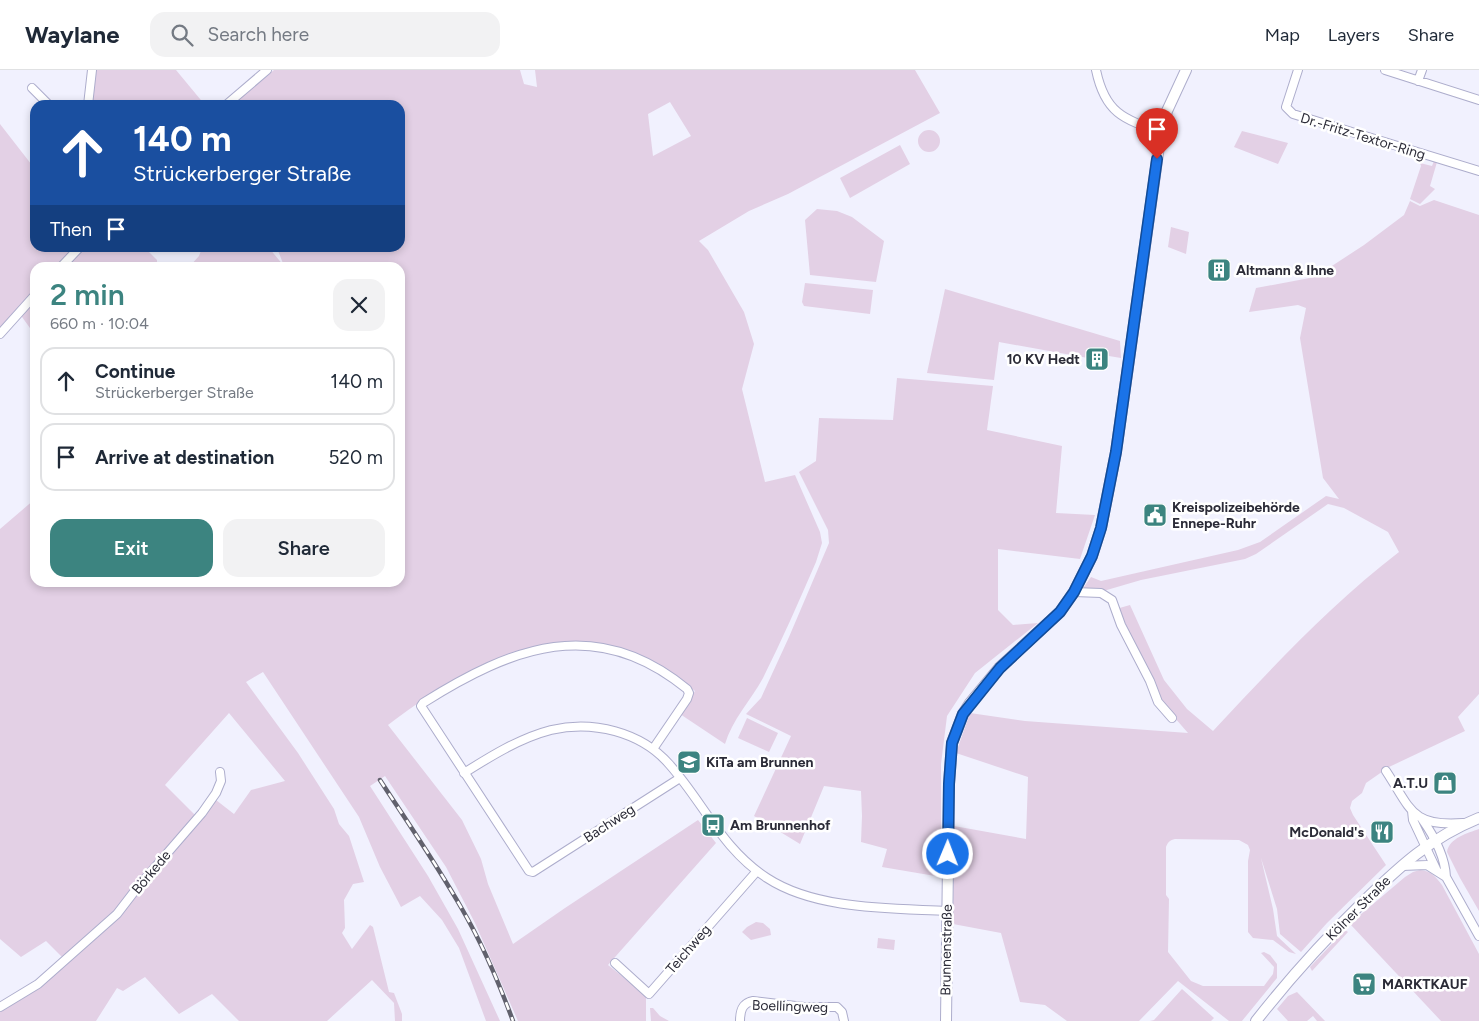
<!DOCTYPE html>
<meta charset="utf-8">
<style>
:root{--surface:#fff;--page:#f2f2f3;--text:#1f2937;--muted:#747a83;--line:#e0e1e3;--accent:#3c8480}
body{margin:0;font-family:Figtree,sans-serif;background:var(--page);color:var(--text);height:100vh;display:flex;flex-direction:column;font-size:19px;white-space:nowrap}
*{box-sizing:border-box;margin:0}
p{font-size:16px;color:var(--muted)}
.icon{flex:none;width:28px;height:28px;fill:none;stroke:currentColor;stroke-width:2;stroke-linecap:round;stroke-linejoin:round}
.map{position:relative;flex:1;overflow:hidden}
.drawer{position:absolute;left:30px;top:192px;width:375px;height:325px;display:flex;flex-direction:column;background:var(--surface);border-radius:15px;box-shadow:0 2px 8px #0003}
.drawer>*{flex:none}
.top-card{position:absolute;left:30px;top:30px;width:375px;height:152px;border-radius:15px;box-shadow:0 2px 8px #0003;background:#1a4fa0;color:#fff;overflow:hidden}
.pin{position:absolute;display:grid;place-items:center;width:42px;height:42px;color:#fff;margin:-51px -21px;border-radius:50% 50% 50% 0;rotate:-45deg;box-shadow:0 0 5px #0007}
.pin .icon{rotate:45deg}
.me{position:absolute;width:55px;margin:-28px;rotate:1deg;stroke-linejoin:round;filter:drop-shadow(0 0 4px #0008)}
.turn{display:flex;align-items:center;gap:18px;height:105px;padding:0 20px;font-size:22px}
.turn .icon{width:65px;height:65px;stroke-width:2.5}
.turn b{display:block;font-size:35px;line-height:42px}
.then{display:flex;align-items:center;height:48px;padding:0 20px;background:#0003;gap:10px;font-size:19px}
.round{display:grid;place-items:center;flex:none;width:52px;height:52px;border-radius:15px;background:var(--page)}
.summary{display:flex;align-items:center;justify-content:space-between;height:85px;padding:0 20px}
h1{font-size:30px;font-weight:600;line-height:38px;color:var(--accent)}
.primary-button{display:flex;gap:10px;margin-top:auto;padding:10px 20px}
.primary-button a{flex:1;height:58px;border-radius:15px;background:var(--accent);color:#fff;font-size:20px;font-weight:600;line-height:58px;text-align:center}
.primary-button a+a{background:var(--page);color:var(--text)}
ul{padding:0;list-style:none}
li{display:flex;align-items:center;gap:15px;height:68px;margin:0 10px 8px;padding:0 10px;border:2px solid var(--line);border-radius:15px}
li div{flex:1}
li b{display:block;font-size:19px}
li em{font-style:normal}
header{display:flex;align-items:center;gap:30px;box-sizing:border-box;height:70px;padding:0 25px;background:var(--surface);border-bottom:1px solid var(--line)}
header strong{font-size:24px}
nav{display:flex;gap:28px;margin-inline-start:auto;font-size:18px}
.search{width:350px;height:45px;background:var(--page);display:flex;align-items:center;gap:12px;box-sizing:border-box;padding:0 18px;border-radius:15px;color:var(--muted);font-size:19px}
.map>svg:first-child{display:block}
.green{fill:#e3d0e5;fill-rule:evenodd}
.lines{fill:none;stroke-linecap:round;stroke-linejoin:round}
.minor-casing{stroke:#adadcc;stroke-width:10}
.major-casing{stroke:#adadcc;stroke-width:12}
.minor{stroke:#fff;stroke-width:8}
.major{stroke:#fff;stroke-width:10}
.rail-casing{stroke:#61616d;stroke-width:4.5}
.rail{stroke:#fff;stroke-width:2.5;stroke-dasharray:8;stroke-linecap:butt}
.route-casing{stroke:#114b97;stroke-width:12}
.route{stroke:#1a73e8;stroke-width:9}
.labels{text-anchor:middle;stroke-width:5;stroke-linejoin:round;paint-order:stroke}
.street-label{font-size:14px;fill:#2b2b37;stroke:#fff}
.poi-label{font-size:14px;font-weight:bold;fill:#2b2b37;stroke:#fff;text-anchor:start}
</style>
<header>
<strong>Waylane</strong>
<div class="search"><svg class="icon" aria-label="search" viewBox="0 0 24 24"><circle cx="10" cy="10" r="6"/><path d="M15 15l6 6"/></svg>Search here</div>
<nav><a>Map</a><a>Layers</a><a>Share</a></nav>
</header>
<div class="map">
<svg width="1479" height="951" viewBox="0 0 1479 951">
<rect width="100%" height="100%" fill="#f1f1fe"/>
<path class="green" d="M95,0H176L205,35H90Z
M274,0H520L524,14L537,17L535,0H915L940,43L788,124L749,141L699,171L708,180L744,242L754,274L742,319L765,412L795,405L820,462L822,473L816,492C799,531 782,570 763,608C751,630 732,650 725,674L680,644L695,621C673,604 651,587 624,579C536,553 456,604 388,655L462,750L481,789L488,814L513,874L565,838L698,750L716,773L608,895L646,925V951H518L475,853L446,797L385,706L370,716L428,806L458,859L500,951H486L459,878L442,850L420,826L401,837L380,797L359,747L263,602L246,612L298,683L334,739L339,754L349,766L364,812L353,814L344,830L345,858L342,863L352,879L370,855L373,857L389,922L394,923L402,944V951H395L394,933L372,910L327,951H239L212,924L179,944L145,907L123,921L117,918L96,951H0V939L67,892L46,871L21,887L0,869V459L35,429V512H400V198L189,197L199,186L202,178H269L284,196L277,178H400V35H232ZM670,32L691,66L653,86L648,44ZM229,643L285,711L251,720L234,744L216,730L209,731L196,746L165,715Z
M0,54L35,99V178H65L69,183L55,197L35,198V265L17,240L0,258Z
M918 71a11 11 0 1 1 22 0a11 11 0 1 1-22 0Z
M1242,61L1288,73L1278,94L1234,77Z
M900,75L910,94L850,128L840,108Z
M1434,91L1437,92L1430,116L1435,119L1420,134L1410,129L1421,96L1420,93L1432,96Z
M1434,130L1479,145V624L1458,647L1465,661L1389,697L1366,713L1362,723L1352,731L1350,738L1353,745L1386,795L1327,853L1301,882L1280,864L1277,839L1261,788L1273,839L1277,866L1296,884L1289,882L1273,870L1253,868L1248,862V791L1250,780L1248,775L1239,770L1175,769C1170,770 1168,772 1166,777V825L1169,829L1168,882L1191,911L1203,916H1264L1273,904L1274,897L1261,883L1264,882L1270,885L1277,894V908L1242,951H1229L1178,911L1139,951H1067L1045,935L1020,932L1001,863L953,854L954,756L1026,769L1028,707L956,683L970,643L1025,651L1188,663L1161,632L1116,539L1130,535L1164,610L1187,639L1213,661C1272,598 1330,535 1399,482L1388,462L1344,438L1328,434L1256,484L1245,489L1141,510L1100,522L1081,521L1091,507L1101,511L1238,480L1260,472L1326,426L1339,429L1323,408L1300,268L1306,238L1298,235L1249,242L1256,218L1315,207L1364,175L1404,145L1410,131L1420,136Z
M817,139L837,141L852,147L884,171L876,212L810,205L805,150Z
M1171,157L1189,162L1186,184L1168,177Z
M84,178H145L157,190V197L65,198Z
M805,213L873,220L870,244L804,236L802,232Z
M945,219L1120,271L1121,288L1103,285L1099,290L999,272L994,310L927,303Z
M897,308L993,316L987,360L1062,376L1056,443L1095,445L1080,489L998,479V540L1013,555L1038,553L975,603L947,646L941,694V807L882,797L887,779L861,772L862,746L861,721L824,716L800,774L754,746L791,666L746,644L761,628L789,567L829,473L828,460L799,402L816,391L819,348L893,350Z
M747,648L778,663L769,682L738,668Z
M1479,759V841L1460,808L1447,782C1449,768 1468,763 1479,759Z
M1420,800C1431,801 1435,806 1442,815L1479,884V951H1441L1351,855L1353,851L1405,807L1413,802Z
M756,852L763,853L770,859L771,865L751,870L742,862L747,857Z
M1345,860L1348,862L1312,901L1310,897Z
M878,868L895,870L894,880L877,878Z
M1182,919L1214,948L1211,951H1150L1154,950Z
M1297,922L1325,951H1317L1313,946L1307,951H1288L1277,939L1288,926Z
M650,938H653L660,946L669,951H651Z"/>
<g class="lines">
<g class="minor-casing">
<path id="minor" d="M1096,0C1105,43 1123,49 1161,62
M1298,0L1286,37L1293,44L1479,101
M1385,0L1479,30
M1418,11L1422,0
M32,18L49,35
M88,35L92,0
M226,35L267,0
M60,198L79,178
M0,264L35,225
M1074,522L1101,523L1112,530L1121,555L1150,611L1158,632L1172,648
M653,679L687,629L689,623L687,619C596,544 512,577 423,633L421,636L529,801L533,802L680,708
M1386,701C1411,739 1411,757 1463,753
M464,703C491,686 520,668 551,660C593,650 641,662 669,694C703,732 722,779 767,808C816,840 890,838 947,841
M1412,741L1413,750L1436,799
M1422,749C1434,766 1445,786 1446,807
M1402,796L1427,795L1446,807L1479,866
M615,893L649,924L757,801
M0,937L38,914L117,844L137,818L202,743L216,723L221,711L220,702
M740,951C740,941 742,933 753,931L804,937H837L842,942L844,951"/>
</g>
<g class="major-casing">
<path id="major" d="M946,951L949,714L952,673L963,644L970,633L999,598L1060,542L1074,522L1092,486L1101,458L1116,382L1161,62L1167,41L1186,0
M1256,951C1289,909 1325,869 1363,832C1399,797 1431,767 1479,748"/>
</g>
<use href="#minor" class="minor"/>
<use href="#major" class="major"/>
<g class="rail-casing">
<path id="rail" d="M380,710C408,753 437,795 462,839C483,875 499,913 513,951"/>
</g>
<use href="#rail" class="rail"/>
</g>
<g class="lines">
<g class="route-casing">
<path id="route" d="M948,784L949,714L952,673L963,644L1000,598L1060,542L1074,522L1092,486L1101,458L1116,382L1157,89"/>
</g>
<use href="#route" class="route"/>
</g>
<defs>
<g id="building-square" transform="scale(1.25)"><rect x="-9" y="-9" width="18" height="18" rx="4" fill="#3c8480" stroke="#fff"/><path d="M-4-6H4V6H1V3H-1V6H-4ZM-2.5-4.3h1.7v1.8h-1.7ZM.8-4.3h1.7v1.8H.8ZM-2.5-1h1.7V.8h-1.7ZM.8-1h1.7V.8H.8Z" fill="#fff"/></g>
<g id="civic-square" transform="scale(1.25)"><rect x="-9" y="-9" width="18" height="18" rx="4" fill="#3c8480" stroke="#fff"/><path d="M-.6-6.5H3V-4.5H.6V-3L4-1V1h2V6H-6V1h2V-1L-.6-3ZM-1.2 2.5V6h2.4V2.5Z" fill="#fff"/></g>
<g id="school-square" transform="scale(1.25)"><rect x="-9" y="-9" width="18" height="18" rx="4" fill="#3c8480" stroke="#fff"/><path d="M0-5L7-2L0 1L-7-2ZM-4 1L0 2.5L4 1V4Q0 6-4 4Z" fill="#fff"/></g>
<g id="shop-square" transform="scale(1.25)"><rect x="-9" y="-9" width="18" height="18" rx="4" fill="#3c8480" stroke="#fff"/><path d="M-5-2.5h2.3a2.7 3.5 0 0 1 5.4 0H5L5.5 6h-11ZM-1.5-2.5h3a1.5 2.3 0 0 0-3 0Z" fill="#fff"/></g>
<g id="bus-square" transform="scale(1.25)"><rect x="-9" y="-9" width="18" height="18" rx="4" fill="#3c8480" stroke="#fff"/><path d="M-5-6H5V4H4V6H2V4H-2V6H-4V4H-5ZM-3.5-4V0h7V-4ZM-3.5 1.2v1.5H-2V1.2ZM2 1.2v1.5H3.5V1.2Z" fill="#fff"/></g>
<g id="restaurant-square" transform="scale(1.25)"><rect x="-9" y="-9" width="18" height="18" rx="4" fill="#3c8480" stroke="#fff"/><path d="M-5-6h1v4h1v-4h1v4h1v-4h1v5L-1.5 .5V6h-2V.5L-5-1ZM5-6V6H3V1.5H1.5Q1.5-4 5-6Z" fill="#fff"/></g>
<g id="supermarket-square" transform="scale(1.25)"><rect x="-9" y="-9" width="18" height="18" rx="4" fill="#3c8480" stroke="#fff"/><path d="M-6-5.5h2.5l.6 2H6L4.5 2H-2.5L-4.4-4H-6ZM-1.5 3.2a1.3 1.3 0 1 0 .1 0ZM3 3.2a1.3 1.3 0 1 0 .1 0Z" fill="#fff"/></g>
</defs>
<g fill-rule="evenodd">
<use href="#building-square" x="1219" y="200"/>
<use href="#building-square" x="1097" y="289"/>
<use href="#civic-square" x="1155" y="445"/>
<use href="#school-square" x="689" y="692"/>
<use href="#shop-square" x="1445" y="713"/>
<use href="#bus-square" x="713" y="755"/>
<use href="#restaurant-square" x="1382" y="762"/>
<use href="#supermarket-square" x="1364" y="914"/>
</g>
<g class="labels">
<g class="street-label">
<text transform="translate(1363 66) rotate(17)" y="5">Dr.-Fritz-Textor-Ring</text>
<text transform="translate(609 753) rotate(-33)" y="5">Bachweg</text>
<text transform="translate(151 802) rotate(-50)" y="5">Börkede</text>
<text transform="translate(1358 838) rotate(-45)" y="5">Kölner Straße</text>
<text transform="translate(688 879) rotate(-49)" y="5">Teichweg</text>
<text transform="translate(946 880) rotate(-89)" y="5">Brunnenstraße</text>
<text transform="translate(790 936) rotate(2)" y="5">Boellingweg</text>
</g>
<g class="poi-label">
<text x="1236" y="205">Altmann &amp; Ihne</text>
<text x="1080" y="294" text-anchor="end">10 KV Hedt</text>
<text x="1172" y="442">Kreispolizeibehörde<tspan x="1172" dy="16">Ennepe-Ruhr</tspan></text>
<text x="706" y="697">KiTa am Brunnen</text>
<text x="1428" y="718" text-anchor="end">A.T.U</text>
<text x="730" y="760">Am Brunnenhof</text>
<text x="1364" y="767" text-anchor="end">McDonald's</text>
<text x="1382" y="919">MARKTKAUF</text>
</g>
</g>
</svg>
<div class="pin" style="left:1157px;top:89px;background:#d93025"><svg class="icon" aria-label="arrive" viewBox="0 0 24 24"><path d="M6 21V4h12l-3 4 3 4H6"/></svg></div>
<svg class="me" style="left:948px;top:784px" viewBox="-20 -20 40 40"><circle r="17" fill="#1a73e8" stroke="#fff" stroke-width="3"/><path d="M0-11L8 9 0 5-8 9z" fill="#fff"/></svg>
<div class="top-card">
<div class="turn"><svg class="icon" aria-label="ahead" viewBox="0 0 24 24"><path d="M12 20V5M6 11l6-6 6 6"/></svg><div><b>140 m</b>Strückerberger Straße</div></div>
<div class="then">Then<svg class="icon" aria-label="arrive" viewBox="0 0 24 24"><path d="M6 21V4h12l-3 4 3 4H6"/></svg></div>
</div>
<section class="drawer">
<div class="summary"><div><h1>2 min</h1><p>660 m · 10:04</p></div><a class="round"><svg class="icon" aria-label="close" viewBox="0 0 24 24"><path d="M6 6l12 12M18 6L6 18"/></svg></a></div>
<ul>
<li><svg class="icon" aria-label="ahead" viewBox="0 0 24 24"><path d="M12 20V5M6 11l6-6 6 6"/></svg><div><b>Continue</b><p>Strückerberger Straße</p></div><em>140 m</em></li>
<li><svg class="icon" aria-label="arrive" viewBox="0 0 24 24"><path d="M6 21V4h12l-3 4 3 4H6"/></svg><div><b>Arrive at destination</b></div><em>520 m</em></li>
</ul>
<div class="primary-button"><a>Exit</a><a>Share</a></div>
</section>
</div>
